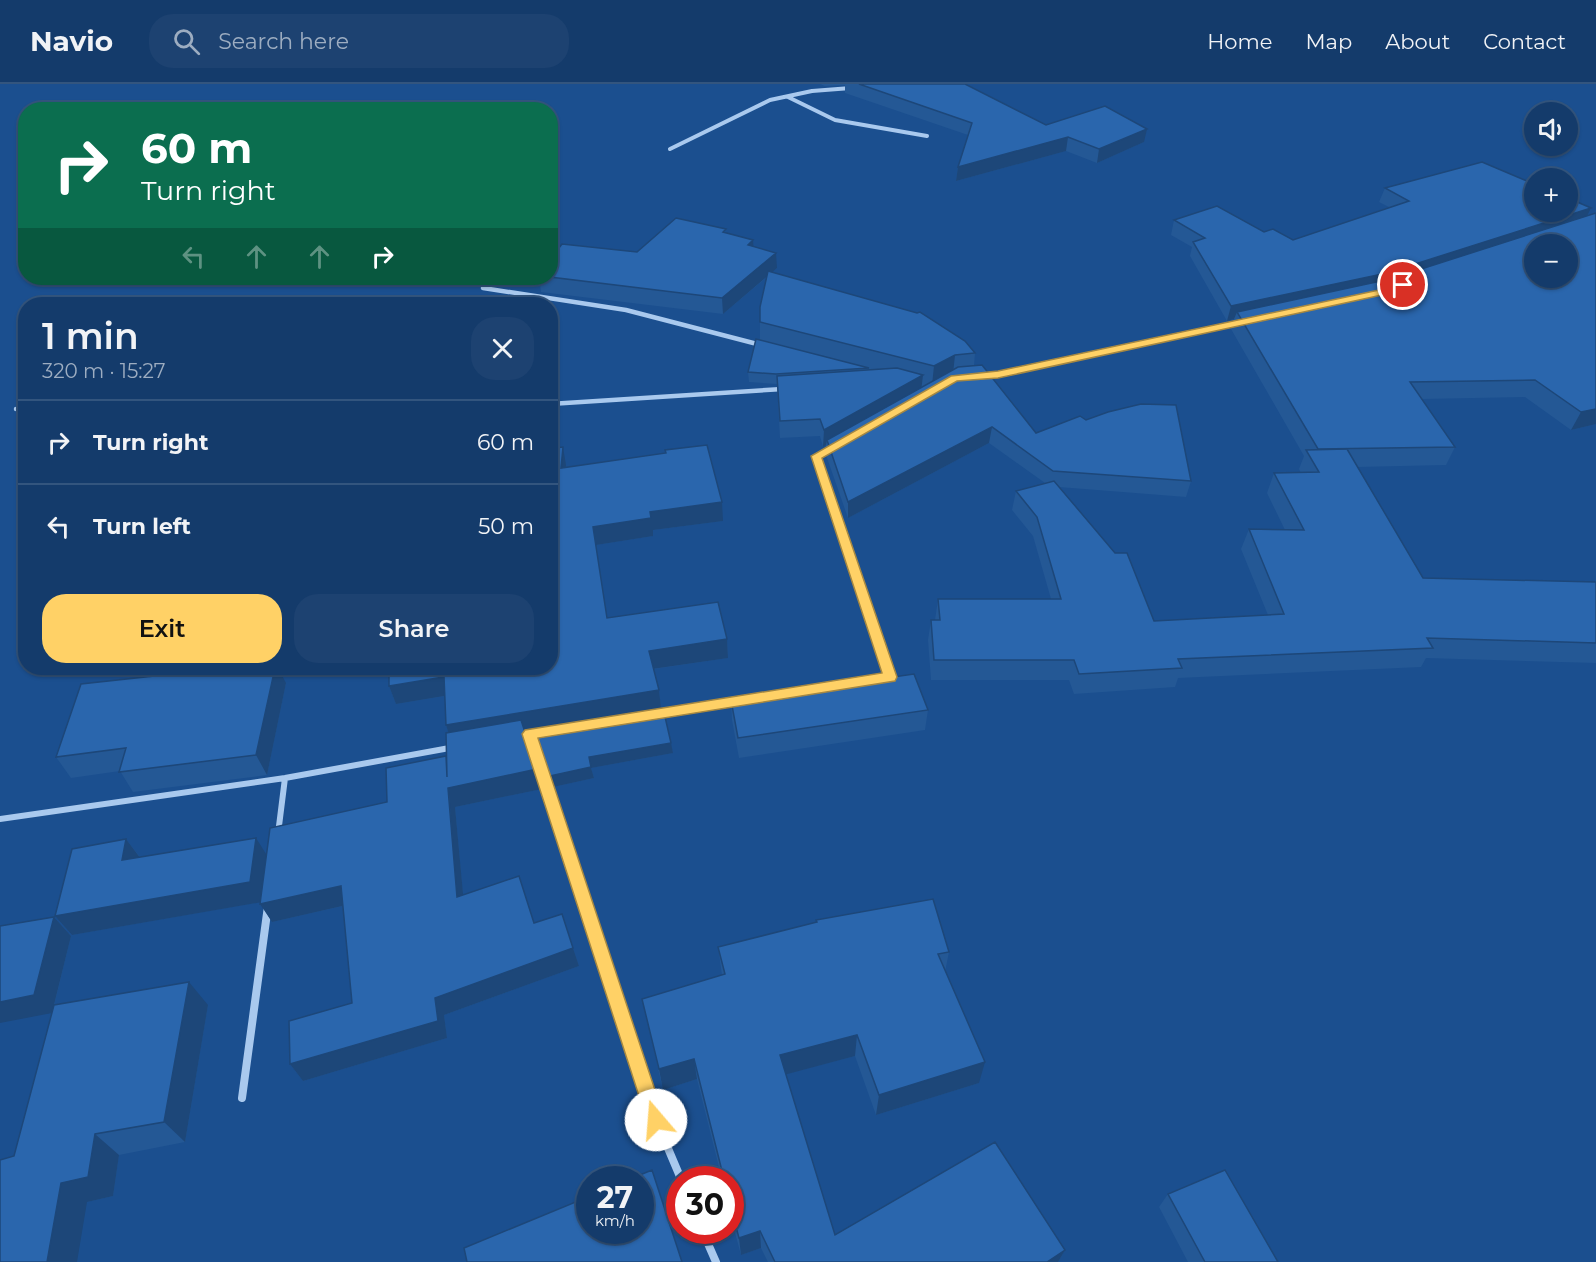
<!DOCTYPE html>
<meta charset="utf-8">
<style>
:root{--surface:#143b6b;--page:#1d4271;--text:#f1f3f6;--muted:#9dadc1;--line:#33557e;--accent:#ffd166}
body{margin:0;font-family:Montserrat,sans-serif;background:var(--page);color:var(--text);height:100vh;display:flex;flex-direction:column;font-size:22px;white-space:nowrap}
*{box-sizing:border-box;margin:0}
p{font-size:20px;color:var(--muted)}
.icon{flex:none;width:33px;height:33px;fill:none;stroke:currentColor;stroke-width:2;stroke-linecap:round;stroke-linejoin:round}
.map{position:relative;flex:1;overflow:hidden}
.drawer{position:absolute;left:18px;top:213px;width:540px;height:378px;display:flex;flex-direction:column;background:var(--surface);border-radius:24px;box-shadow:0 2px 4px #0004,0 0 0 2px var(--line)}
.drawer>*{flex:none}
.hud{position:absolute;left:18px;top:18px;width:540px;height:183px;border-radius:24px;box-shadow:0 2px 4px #0004,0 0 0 2px var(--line);background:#0b6e4f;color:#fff;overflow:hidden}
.fabs{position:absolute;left:1524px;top:18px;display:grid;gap:12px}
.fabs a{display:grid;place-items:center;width:54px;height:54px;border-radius:50%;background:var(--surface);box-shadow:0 2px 4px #0004,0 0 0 2px var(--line);font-size:30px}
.speed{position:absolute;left:576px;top:1082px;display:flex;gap:12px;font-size:30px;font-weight:700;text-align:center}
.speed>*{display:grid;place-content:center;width:78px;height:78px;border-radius:50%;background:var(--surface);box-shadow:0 2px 4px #0004,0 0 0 2px var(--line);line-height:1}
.speed small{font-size:15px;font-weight:400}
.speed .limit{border:9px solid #d22;background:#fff;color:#111}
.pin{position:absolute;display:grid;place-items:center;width:51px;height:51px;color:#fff;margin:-26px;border:3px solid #fff;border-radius:50%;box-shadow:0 2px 6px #0007}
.me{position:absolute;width:66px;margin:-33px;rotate:342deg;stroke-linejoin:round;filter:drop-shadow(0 0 4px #0008)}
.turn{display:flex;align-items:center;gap:21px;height:126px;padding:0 24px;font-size:27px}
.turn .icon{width:78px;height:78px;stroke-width:2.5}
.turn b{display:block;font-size:42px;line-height:51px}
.lanes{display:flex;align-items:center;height:57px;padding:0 24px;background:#0003;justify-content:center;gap:30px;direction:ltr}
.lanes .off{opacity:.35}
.round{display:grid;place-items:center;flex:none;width:63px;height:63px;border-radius:24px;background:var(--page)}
.headline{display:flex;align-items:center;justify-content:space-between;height:102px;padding:0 24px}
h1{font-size:36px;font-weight:600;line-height:45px}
.cta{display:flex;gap:12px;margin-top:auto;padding:12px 24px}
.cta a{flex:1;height:69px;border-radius:24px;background:var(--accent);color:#111;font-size:24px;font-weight:600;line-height:69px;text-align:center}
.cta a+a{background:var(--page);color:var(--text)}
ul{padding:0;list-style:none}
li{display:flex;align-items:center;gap:18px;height:84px;padding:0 24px;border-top:2px solid var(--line)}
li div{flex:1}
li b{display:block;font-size:22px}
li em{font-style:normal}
header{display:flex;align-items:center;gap:36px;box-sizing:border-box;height:84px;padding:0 30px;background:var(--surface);border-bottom:2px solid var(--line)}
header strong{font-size:28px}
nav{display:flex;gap:33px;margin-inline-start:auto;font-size:21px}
.search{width:420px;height:54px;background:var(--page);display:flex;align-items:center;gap:15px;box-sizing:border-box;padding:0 21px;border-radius:24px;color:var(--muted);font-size:22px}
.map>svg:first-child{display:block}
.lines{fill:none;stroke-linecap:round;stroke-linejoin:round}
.minor-far3{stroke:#a9c9ee;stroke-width:4}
.minor-far2{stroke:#a9c9ee;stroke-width:4.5}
.minor-far1{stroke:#a9c9ee;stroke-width:6}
.minor{stroke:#a9c9ee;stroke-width:8}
.wall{fill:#245895}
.shaded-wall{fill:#1d4779}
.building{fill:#2a66ad;stroke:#1d4779;stroke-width:1.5;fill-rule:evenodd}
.route{fill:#ffd166;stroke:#a68842;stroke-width:1.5}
</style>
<header>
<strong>Navio</strong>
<div class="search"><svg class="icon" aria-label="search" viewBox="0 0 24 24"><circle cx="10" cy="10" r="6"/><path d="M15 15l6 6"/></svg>Search here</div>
<nav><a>Home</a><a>Map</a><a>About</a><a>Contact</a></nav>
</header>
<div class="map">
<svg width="1596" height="1178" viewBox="0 0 1596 1178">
<rect width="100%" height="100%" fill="#1b4f8f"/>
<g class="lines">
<path class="minor-far3" d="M788,13L835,36L927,52
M670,65L770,16L812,7L851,4"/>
<path class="minor-far2" d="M483,204L626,226L761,261
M984,292L998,291L1241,239
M550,320L783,305
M16,325H26
M833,363L816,372L838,439"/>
<path class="minor-far1" d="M838,438L890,593L882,595
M657,630L739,617
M530,650L566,761
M518,652L543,647
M0,735L285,694L455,663
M278,750L285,694"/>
<path class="minor" d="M566,759L656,1036L681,1095
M242,1014L268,822
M702,1146L716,1178"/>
</g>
<path class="wall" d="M820,0H965L1046,41L1144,58L1097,79L1066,67L956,97L958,83L968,51L845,9V1L825,2Z
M1385,104L1587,132L1596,129V340L1571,346L1525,313L1422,315L1455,363L1446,381L1357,383L1423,494L1596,498V579L1426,574L1421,583L1178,594L1175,603L1074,610L1069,596H931L928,556L931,536H935L938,515H1051L1033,452L1012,426L1016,407L1045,399L989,359L848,434L826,371V361L823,363L820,352L780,354L777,300L749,298L748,288L760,256V238L767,193L723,230L541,208L539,194H550L637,168L727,149L753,156V163L777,184L772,188L975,269L974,282L1036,349L1086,336L1191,397L1186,413L1059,403L1154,537L1268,531L1241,465L1249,445L1285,446L1267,409L1274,389H1301L1299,385L1304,372L1231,245L1234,235L1227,237L1190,172L1192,163L1171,151L1174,136L1264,148L1293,156L1389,123L1379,118Z
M552,272L554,315H553L555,324L557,364L566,381V384L723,437L653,446V452L596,461L607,534L727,555L728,574L654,585L659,606L661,624L673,669L591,684L594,694L553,703L534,645L524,647L542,705L455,723L463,811L534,839L573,864L579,882L444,931L447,954L303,997L290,980L352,919L343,822L272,838L260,818L72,851L55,832L126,755L140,773L267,771L387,718L447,675L449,649L446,641L445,612L396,620L389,602L550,584Z
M286,599L267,691L133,708L120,687L71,694L56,673Z
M731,616L928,626L925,646L739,674L732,636Z
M54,833L71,852L53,926L208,921L185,1058L119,1071L113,1112L87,1118L14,1072L52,929Z
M816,836L949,868L945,888L979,999L876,1031L855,972L786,990L835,1151L1065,1166L1058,1178H768L761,1164L741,1171L730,1130V1095H722L697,995L663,1006L642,915L722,891L718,863L816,839Z
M1168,1110L1278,1178H1188L1159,1123Z"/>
<path class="shaded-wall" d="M1147,45L1144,58L1097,79L1099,65Z
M1068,53L1066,67L956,97L958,83Z
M1591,124L1584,138L1381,204L1237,228L1234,235L1227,237L1231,222Z
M753,156L754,172L748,161Z
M776,169L777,184L723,230L722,214Z
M550,266L554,315H553L555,324L558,382L555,364L550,316Z
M955,271L953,290L932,301L934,282Z
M923,291L921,308L827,356L826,361L823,363L824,346Z
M1596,325V340L1571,346L1581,328Z
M992,343L989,359L848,434V418Z
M563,363L566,381L564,403L561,384Z
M722,418L723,437L653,446V452L596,461L593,443L650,428Z
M727,555L728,574L652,585L649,567Z
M275,584H278L286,599L267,691L256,671Z
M444,593L450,611L396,620L389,602Z
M659,606L661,624L452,659L446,641Z
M671,659L673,669L591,684L594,694L553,703L550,692L589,673Z
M446,672L453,691L537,685L542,705L455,723L465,831L457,813Z
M256,754L268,773L262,818L72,851L55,832Z
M126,755L141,775L122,776Z
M341,802L351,820L272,838L260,820Z
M54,833L71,852L52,929L0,939V918Z
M573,864L579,882L444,931L447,954L303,997L290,980L435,914Z
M189,898L208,921L185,1058L164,1038Z
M857,951L855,972L780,992V971Z
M694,975L697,995L663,1006L659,985Z
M985,978L979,999L876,1031L879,1011Z
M95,1050L119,1071L113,1112L87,1118L77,1178H47L61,1099Z
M760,1147L761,1164L741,1171L739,1154Z
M1065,1166L1058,1178H1047Z"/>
<path class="building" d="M859,0H965L1046,41L1105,22L1147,45L1099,65L1068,53L958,83L972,39Z
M1482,78L1534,100V128H1568V114L1591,124L1387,189L1231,222L1193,158L1205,154L1174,136L1217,122L1264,148L1273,145L1293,156L1409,117L1385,104Z
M1596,129V325L1581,328L1535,296L1410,298L1455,363L1318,365L1237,228L1390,195ZM1534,160H1568V194H1534Z
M676,134L726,145L723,148L753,156L748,161L776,169L722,214L550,193V176L562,160L637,168Z
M768,187L917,229L920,228L965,257L975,269L955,271L934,282L760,238V223Z
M756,255L869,284L776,290L748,288Z
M982,281L1036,349L1080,332L1086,336L1108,328L1141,320L1176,321L1191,397L1053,387L992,343L848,418L827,356L958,283Z
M897,284L923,291L824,346L820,335L780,337L777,292Z
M550,306H551L555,364L563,363L561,384L666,369L665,366L707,361L722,418L650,428L651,434L593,443L607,534L718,518L727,555L649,567L659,606L446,641L444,593L389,602V584H550Z
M1347,365L1423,494L1596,498V559L1427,554L1433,564L1178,575L1182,584L1079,590L1074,576H934L931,536H940L938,515H1061L1037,433L1016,407L1054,397L1115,469H1127L1154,537L1284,530L1249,445L1304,446L1274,389L1319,388L1306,366Z
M228,584H275L256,671L119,688L126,664L56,673L81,600Z
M914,590L928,626L738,654L731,616Z
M663,624L671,659L589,673L591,683L550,692L534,644Z
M521,636L537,685L448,704L457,813L519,792L534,839L562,830L573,864L435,914L438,937L290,980L289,937L352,919L341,802L260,820L270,744L387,718L386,684L446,672L447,693L446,649Z
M256,754L250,798L55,832L72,765L126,755L122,776Z
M933,815L949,868L938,870L985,978L879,1011L857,951L780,971L835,1151L995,1058L1065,1166L1047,1178H775L760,1147L739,1154L730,1121V1095H724L694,975L659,985L642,915L725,890L718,863L817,838L816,836Z
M54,833L34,911L0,918V842Z
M189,898L164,1038L95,1050L88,1093L61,1099L47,1178H0V1076L14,1072L54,921Z
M652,1086L682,1178H467L464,1164L590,1112V1146H640V1095H630Z
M1225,1086L1278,1178H1205L1168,1110Z"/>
<path class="route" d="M1403,199H1406V203L1382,211L998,294L957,297L822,374L897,593L895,597L538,654L665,1036L663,1043L656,1046L649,1043L522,650L525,646L882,589L811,372L951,292L998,287L1379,206Z"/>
</svg>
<div class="fabs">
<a><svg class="icon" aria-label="sound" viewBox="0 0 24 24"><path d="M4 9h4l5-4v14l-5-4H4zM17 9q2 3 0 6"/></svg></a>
<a>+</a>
<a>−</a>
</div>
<div class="speed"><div>27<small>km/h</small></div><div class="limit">30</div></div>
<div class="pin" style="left:1403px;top:201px;background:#d93025"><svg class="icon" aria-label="arrive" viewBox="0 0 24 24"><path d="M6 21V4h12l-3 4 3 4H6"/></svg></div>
<svg class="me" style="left:656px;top:1036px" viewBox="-20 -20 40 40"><circle r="19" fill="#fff"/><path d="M0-13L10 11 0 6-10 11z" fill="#ffd166"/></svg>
<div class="hud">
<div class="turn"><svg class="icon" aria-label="right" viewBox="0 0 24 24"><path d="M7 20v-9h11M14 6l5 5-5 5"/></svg><div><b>60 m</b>Turn right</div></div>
<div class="lanes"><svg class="icon off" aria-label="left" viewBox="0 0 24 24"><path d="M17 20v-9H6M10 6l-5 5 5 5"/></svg><svg class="icon off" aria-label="ahead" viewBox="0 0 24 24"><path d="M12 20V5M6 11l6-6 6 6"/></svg><svg class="icon off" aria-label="ahead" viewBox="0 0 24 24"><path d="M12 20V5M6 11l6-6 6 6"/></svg><svg class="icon" aria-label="right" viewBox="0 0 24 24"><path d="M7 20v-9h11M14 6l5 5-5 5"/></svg></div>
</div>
<section class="drawer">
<div class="headline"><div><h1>1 min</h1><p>320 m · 15:27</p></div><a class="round"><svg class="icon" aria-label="close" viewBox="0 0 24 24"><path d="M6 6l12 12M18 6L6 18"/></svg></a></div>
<ul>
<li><svg class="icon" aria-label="right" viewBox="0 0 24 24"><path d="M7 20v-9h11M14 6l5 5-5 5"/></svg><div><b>Turn right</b></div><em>60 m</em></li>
<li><svg class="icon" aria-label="left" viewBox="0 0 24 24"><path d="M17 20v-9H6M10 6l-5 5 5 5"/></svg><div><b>Turn left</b></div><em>50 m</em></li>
</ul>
<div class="cta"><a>Exit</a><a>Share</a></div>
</section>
</div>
